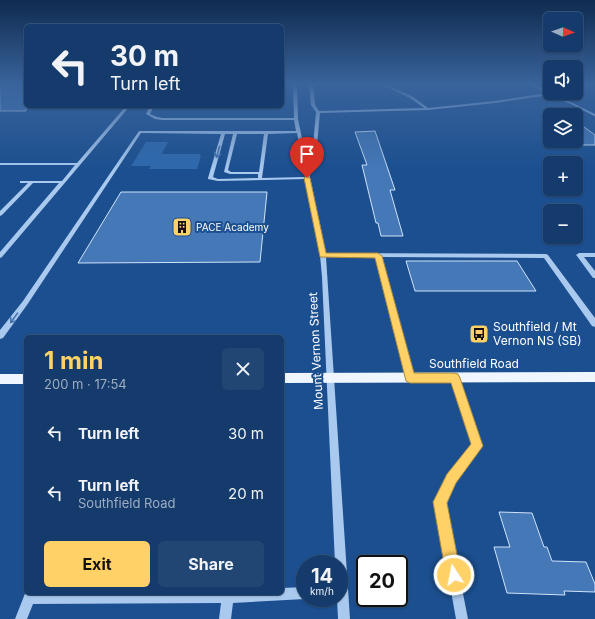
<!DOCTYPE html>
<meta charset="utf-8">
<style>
:root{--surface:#143b6b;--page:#214673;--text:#f1f3f6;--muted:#9dadc1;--line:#33557e;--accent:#ffd166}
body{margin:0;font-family:Inter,sans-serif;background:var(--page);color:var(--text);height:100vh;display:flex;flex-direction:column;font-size:15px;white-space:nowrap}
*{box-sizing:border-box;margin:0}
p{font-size:13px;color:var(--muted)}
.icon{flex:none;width:22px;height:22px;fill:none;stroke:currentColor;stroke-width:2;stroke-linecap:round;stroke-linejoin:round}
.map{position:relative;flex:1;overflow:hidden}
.sheet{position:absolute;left:24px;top:335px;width:260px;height:260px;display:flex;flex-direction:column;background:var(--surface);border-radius:6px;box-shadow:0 1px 3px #0004,0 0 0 1px var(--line)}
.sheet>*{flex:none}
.hud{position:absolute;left:24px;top:24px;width:260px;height:84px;border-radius:6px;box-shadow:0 1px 3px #0004,0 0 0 1px var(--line);background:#143b6b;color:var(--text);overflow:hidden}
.needle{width:26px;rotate:92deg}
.tools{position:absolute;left:543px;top:12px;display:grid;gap:8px}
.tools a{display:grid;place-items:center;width:40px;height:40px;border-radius:6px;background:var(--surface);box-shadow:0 1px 3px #0004,0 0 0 1px var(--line);font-size:20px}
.speed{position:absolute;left:296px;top:555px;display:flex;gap:8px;font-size:20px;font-weight:700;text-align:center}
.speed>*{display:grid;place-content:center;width:52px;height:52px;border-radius:50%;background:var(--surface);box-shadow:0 1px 3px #0004,0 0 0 1px var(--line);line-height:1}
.speed small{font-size:10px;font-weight:400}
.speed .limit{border:2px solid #111;border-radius:6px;background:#fff;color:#111}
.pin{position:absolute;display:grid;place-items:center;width:34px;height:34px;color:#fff;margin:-41px -17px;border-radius:50% 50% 50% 0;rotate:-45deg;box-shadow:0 0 4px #0007}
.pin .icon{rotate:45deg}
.me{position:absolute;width:44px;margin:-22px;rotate:349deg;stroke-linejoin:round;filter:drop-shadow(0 0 3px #0008)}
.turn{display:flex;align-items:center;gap:14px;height:84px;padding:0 20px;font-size:18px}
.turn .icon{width:52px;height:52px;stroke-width:2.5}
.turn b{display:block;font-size:28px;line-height:34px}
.round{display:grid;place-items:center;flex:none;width:42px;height:42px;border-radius:6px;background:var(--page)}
.head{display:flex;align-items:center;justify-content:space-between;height:68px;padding:0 20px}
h1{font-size:24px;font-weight:700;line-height:30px;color:var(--accent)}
.primary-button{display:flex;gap:8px;margin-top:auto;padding:8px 20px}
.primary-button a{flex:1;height:46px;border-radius:6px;background:var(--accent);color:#111;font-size:16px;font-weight:700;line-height:46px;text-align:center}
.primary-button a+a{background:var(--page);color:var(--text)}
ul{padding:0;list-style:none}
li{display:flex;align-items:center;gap:12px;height:60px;padding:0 20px}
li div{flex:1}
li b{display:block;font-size:15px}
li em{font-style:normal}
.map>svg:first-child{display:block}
.green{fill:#2e69ad}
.building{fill:#4478b7;stroke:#cfe3fa}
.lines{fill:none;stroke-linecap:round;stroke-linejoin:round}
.minor{fill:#a9c9ee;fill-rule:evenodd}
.major{fill:#f0f6ff;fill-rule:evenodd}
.oneway{stroke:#4674ac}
.route{fill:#ffd166;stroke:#a68842}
.labels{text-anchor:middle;stroke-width:4;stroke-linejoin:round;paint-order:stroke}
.far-poi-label{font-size:10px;fill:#fff;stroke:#1b4f8f;text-anchor:start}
.poi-label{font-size:12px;fill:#fff;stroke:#1b4f8f;text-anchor:start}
.street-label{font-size:12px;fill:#fff;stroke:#1b4f8f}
</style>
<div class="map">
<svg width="595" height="619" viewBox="0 0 595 619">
<rect width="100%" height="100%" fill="#1b4f8f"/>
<path class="green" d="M146,142H168L162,153L164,154H199L201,156L197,169H149L151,166H131Z"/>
<path class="building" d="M0,84H26V111H0Z
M561,110L567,115H550V119L542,113Z
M576,121L595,135V145H583L576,140Z
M375,131L395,190H390L403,236H381L378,223H376L362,165H367L355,132Z
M121,192H267L260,262L78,263Z
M406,261H517L536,291H415Z
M499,512L532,513L544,547H547L552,561L586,562L595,584V592L564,591L565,595L507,593L494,547H510Z"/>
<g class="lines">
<path class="minor" d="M293,84H297L298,119L305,153L313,145L316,112L311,105L309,84H313L315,105L319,111L424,108L410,98L380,84H384L412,96L428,108L495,101L547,93L527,84C537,84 546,93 556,93L554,94L595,114V116H594L573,105L550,95L495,103L428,110L320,113L317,145L306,158L326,253L546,254L548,255L595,318V327L592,326L544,258L381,257L414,378L413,381L410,382L407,381L406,378L375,257H326L350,619H338L337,598H339V564H335L322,277L320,255L306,179L218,181L208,179V178L221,134L141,133L27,305L3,338L0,339V330L23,301L139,131H296L294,120H162L155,119L146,114L150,106H154L150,114L157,117L162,118H294ZM297,133L305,177L262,178L268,134ZM225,134H233L224,172L230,174H258V178L218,179L213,177ZM237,134H264L259,172H231L228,170Z
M588,84H593L576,89V87Z
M126,106H130L2,257L0,258V252L59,183H33L2,215L0,216V211L28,183H20V181H62L75,165H0V163H77Z
M579,253H595V257H584L595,271V278H593L577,256L576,255Z
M454,374L457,375L458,378L482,446L480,449L455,482L445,502L468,619H456L435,502L447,474L472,445L450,378L451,375Z
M305,587V598H307L305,599L233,603L231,619H219L221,603L33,604L27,619H15L26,591V593H282V588Z"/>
<path class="major" d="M595,372V382L282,383V373Z
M0,374H26V384H0Z"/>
</g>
<defs><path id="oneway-shaft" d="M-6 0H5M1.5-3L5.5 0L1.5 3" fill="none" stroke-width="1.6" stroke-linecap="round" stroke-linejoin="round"/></defs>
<g class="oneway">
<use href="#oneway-shaft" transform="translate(218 152) rotate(106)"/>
<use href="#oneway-shaft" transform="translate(14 318) rotate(126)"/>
</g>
<linearGradient id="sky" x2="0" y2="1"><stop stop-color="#0f2b4f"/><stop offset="0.49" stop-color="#39639b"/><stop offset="1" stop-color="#39639b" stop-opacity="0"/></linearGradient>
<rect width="595" height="171" fill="url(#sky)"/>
<path class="route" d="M307,176L310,178L326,253H378L382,256L414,373H454L458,374L460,378L483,446L456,483L447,503L461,575L459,581L454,583L448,581L446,575L433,502L447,474L471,444L451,383H410L406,381L375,258L320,257L304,178Z"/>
<defs>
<g id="building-square" transform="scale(1)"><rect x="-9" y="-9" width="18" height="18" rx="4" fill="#ffd166" stroke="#1b4f8f"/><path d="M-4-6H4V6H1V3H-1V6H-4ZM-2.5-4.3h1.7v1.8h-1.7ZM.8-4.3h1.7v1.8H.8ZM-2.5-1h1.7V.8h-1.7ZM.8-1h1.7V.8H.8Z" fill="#111"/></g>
<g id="bus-square" transform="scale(1)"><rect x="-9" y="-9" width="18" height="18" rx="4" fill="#ffd166" stroke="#1b4f8f"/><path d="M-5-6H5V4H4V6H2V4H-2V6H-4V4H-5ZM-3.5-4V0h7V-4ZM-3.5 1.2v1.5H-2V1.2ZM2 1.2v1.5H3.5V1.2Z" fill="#111"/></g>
</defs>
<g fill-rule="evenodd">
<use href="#building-square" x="182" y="227"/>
<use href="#bus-square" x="479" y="334"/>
</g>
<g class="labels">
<g class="far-poi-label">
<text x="196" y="231">PACE Academy</text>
</g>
<g class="poi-label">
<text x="493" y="331">Southfield / Mt<tspan x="493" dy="14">Vernon NS (SB)</tspan></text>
</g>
<g class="street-label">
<text transform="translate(316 351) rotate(-93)" y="4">Mount Vernon Street</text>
<text x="474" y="368">Southfield Road</text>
</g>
</g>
</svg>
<div class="tools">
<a><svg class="needle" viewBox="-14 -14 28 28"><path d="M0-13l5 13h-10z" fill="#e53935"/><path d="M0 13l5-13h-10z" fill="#9dadc1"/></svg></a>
<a><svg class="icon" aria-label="sound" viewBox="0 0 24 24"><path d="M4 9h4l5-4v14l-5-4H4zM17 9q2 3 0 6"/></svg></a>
<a><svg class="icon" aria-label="layers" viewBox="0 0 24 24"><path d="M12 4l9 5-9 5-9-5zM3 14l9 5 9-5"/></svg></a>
<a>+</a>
<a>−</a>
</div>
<div class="speed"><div>14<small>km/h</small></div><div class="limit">20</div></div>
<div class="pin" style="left:307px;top:178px;background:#d93025"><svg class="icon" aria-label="arrive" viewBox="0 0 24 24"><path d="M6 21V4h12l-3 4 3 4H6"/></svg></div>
<svg class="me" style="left:454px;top:575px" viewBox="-20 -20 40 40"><circle r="17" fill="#ffd166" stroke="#fff" stroke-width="3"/><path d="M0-11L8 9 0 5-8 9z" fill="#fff"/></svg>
<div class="hud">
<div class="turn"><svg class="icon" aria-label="left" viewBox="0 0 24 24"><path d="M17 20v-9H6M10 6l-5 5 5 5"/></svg><div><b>30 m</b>Turn left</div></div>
</div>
<section class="sheet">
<div class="head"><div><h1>1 min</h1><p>200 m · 17:54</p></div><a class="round"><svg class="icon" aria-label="close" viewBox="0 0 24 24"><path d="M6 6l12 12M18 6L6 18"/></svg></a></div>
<ul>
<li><svg class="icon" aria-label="left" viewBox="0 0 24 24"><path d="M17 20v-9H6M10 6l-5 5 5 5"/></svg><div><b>Turn left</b></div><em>30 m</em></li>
<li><svg class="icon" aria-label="left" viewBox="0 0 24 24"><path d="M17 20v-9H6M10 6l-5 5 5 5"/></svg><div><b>Turn left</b><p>Southfield Road</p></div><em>20 m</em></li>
</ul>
<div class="primary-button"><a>Exit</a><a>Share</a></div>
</section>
</div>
